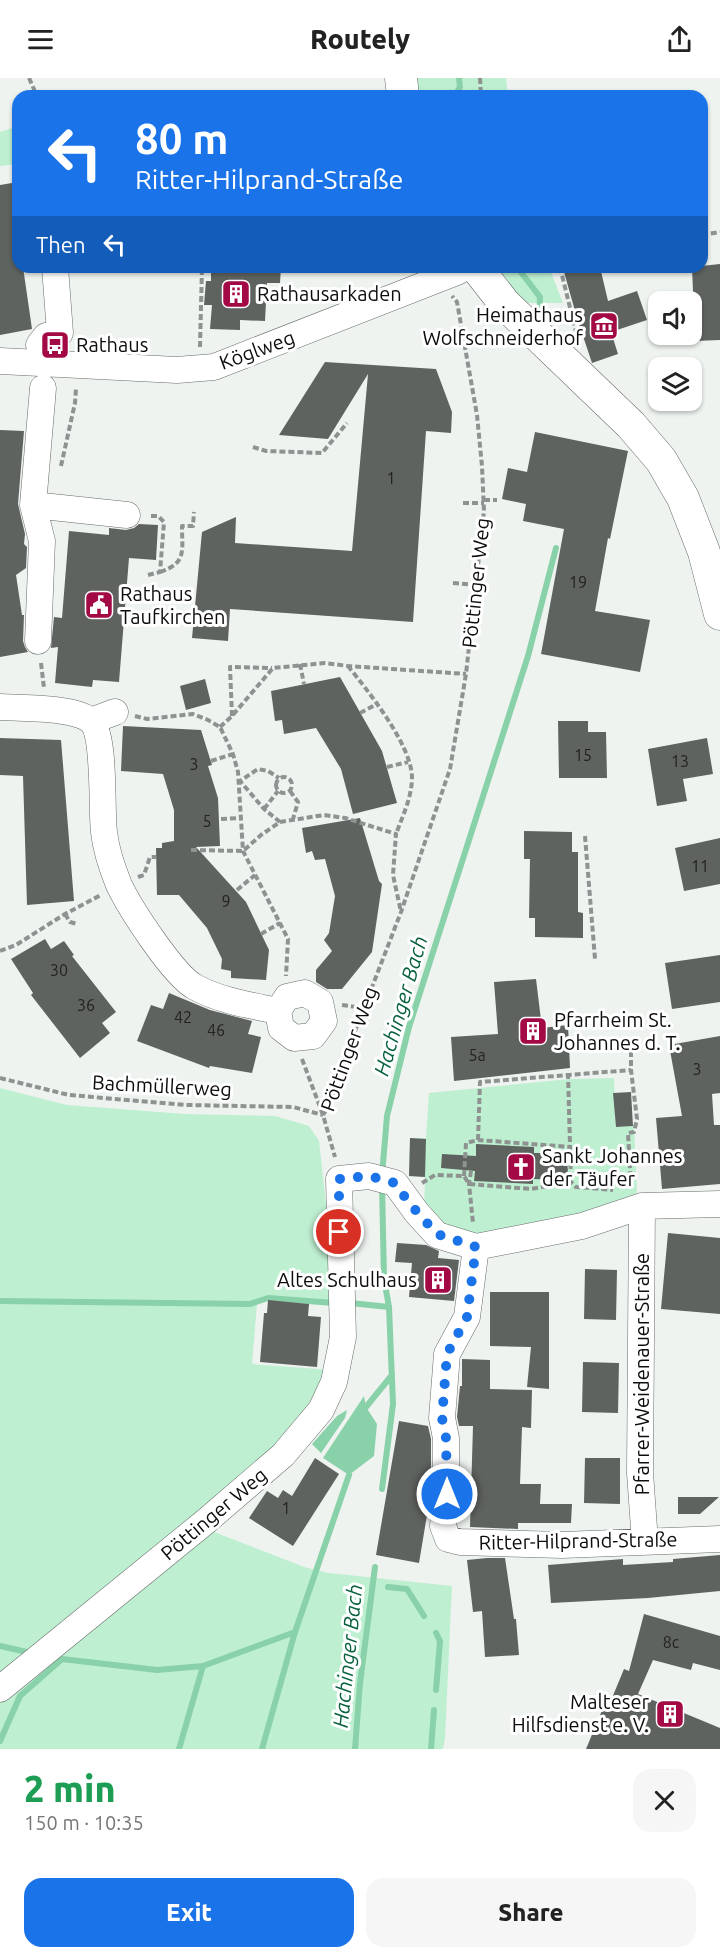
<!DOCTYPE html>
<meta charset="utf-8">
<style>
:root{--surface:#fff;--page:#f6f6f6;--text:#222;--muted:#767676;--accent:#1a73e8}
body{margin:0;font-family:Ubuntu,sans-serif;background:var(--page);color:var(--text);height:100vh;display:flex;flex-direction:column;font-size:22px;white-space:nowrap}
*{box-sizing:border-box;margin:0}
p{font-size:20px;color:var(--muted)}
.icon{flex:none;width:33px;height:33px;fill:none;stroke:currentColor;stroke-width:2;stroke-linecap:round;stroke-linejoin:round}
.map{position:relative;height:1671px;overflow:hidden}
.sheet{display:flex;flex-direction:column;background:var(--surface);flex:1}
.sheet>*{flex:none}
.guide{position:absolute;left:12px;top:12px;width:696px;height:183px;border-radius:18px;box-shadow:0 2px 4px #0004;background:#1a73e8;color:#fff;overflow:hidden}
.buttons{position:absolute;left:648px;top:213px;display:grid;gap:12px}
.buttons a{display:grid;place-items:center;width:54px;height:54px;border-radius:12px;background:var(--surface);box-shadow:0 2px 4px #0004;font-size:30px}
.pin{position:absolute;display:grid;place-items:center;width:51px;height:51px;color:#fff;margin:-26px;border:3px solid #fff;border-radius:50%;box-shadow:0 2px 6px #0007}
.me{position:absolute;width:66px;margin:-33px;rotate:0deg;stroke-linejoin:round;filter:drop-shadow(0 0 4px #0008)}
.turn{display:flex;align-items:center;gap:21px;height:126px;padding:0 24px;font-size:27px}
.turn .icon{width:78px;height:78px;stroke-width:2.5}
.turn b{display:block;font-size:42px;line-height:51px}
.then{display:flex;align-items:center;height:57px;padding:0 24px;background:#0003;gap:12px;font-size:22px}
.round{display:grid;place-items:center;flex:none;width:63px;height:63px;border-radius:18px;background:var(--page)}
.head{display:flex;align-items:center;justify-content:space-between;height:102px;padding:0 24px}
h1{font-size:36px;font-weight:800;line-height:45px;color:#1e9e55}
.button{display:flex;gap:12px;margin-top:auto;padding:12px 24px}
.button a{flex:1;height:69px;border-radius:18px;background:var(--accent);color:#fff;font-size:24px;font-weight:800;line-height:69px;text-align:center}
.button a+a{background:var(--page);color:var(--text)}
header{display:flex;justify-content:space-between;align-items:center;height:78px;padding:0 24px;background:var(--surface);font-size:27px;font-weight:800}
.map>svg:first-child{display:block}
.green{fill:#beefd1}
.water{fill:#89d1a8}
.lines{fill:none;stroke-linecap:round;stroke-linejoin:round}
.stream{stroke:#89d1a8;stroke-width:6}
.building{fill:#5f6360}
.minor-casing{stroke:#676c69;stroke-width:27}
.major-casing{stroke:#676c69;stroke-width:33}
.path{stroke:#8e9290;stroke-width:4;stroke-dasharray:6 3;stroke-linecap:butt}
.minor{stroke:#fff;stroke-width:26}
.major{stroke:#fff;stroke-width:32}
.route{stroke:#1a73e8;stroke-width:10;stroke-dasharray:0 18}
.labels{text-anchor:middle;stroke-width:6;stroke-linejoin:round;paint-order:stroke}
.number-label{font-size:16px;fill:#212221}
.poi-label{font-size:20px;fill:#0c0d0c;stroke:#fff;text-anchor:start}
.street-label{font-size:20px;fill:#0c0d0c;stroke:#fff}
.water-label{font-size:21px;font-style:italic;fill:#08623d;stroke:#fff}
</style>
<header><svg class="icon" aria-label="menu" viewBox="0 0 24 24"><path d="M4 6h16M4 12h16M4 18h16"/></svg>Routely<svg class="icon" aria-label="share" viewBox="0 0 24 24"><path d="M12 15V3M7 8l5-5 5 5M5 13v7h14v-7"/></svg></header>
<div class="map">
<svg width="720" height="1671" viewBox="0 0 720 1671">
<rect width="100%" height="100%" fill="#eef3f0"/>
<path class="green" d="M416,0H506L508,18H417Z
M18,48V86L0,88V54Z
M490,189H549L563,225H525Z
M614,1000L616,1049L634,1048L637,1114L634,1120L594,1133L480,1161L453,1156L424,1133L425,1099L409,1098L410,1060H426L429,1015L569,1001Z
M0,1010L67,1027L185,1036L275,1038L309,1048L319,1063L337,1226L268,1221L257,1226L252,1286L331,1292L315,1329L280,1372L0,1604Z
M209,1452L307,1490L329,1495L452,1508L445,1660L443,1671H0V1619Z"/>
<path class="water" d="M364,1318L366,1329L377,1346L374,1378L349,1397L323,1380Z
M347,1332L345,1340L321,1375L312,1366L337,1338Z"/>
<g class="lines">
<path class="stream" d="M455,18L460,9L459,0
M517,189L540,219L539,243
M382,1097L387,1038L409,949L528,578L556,470
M382,1107L384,1201L389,1229L393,1326L382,1411
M0,1223L250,1226L268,1220L334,1225
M350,1225L389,1229
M366,1329L392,1297
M388,1509L407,1511L424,1538
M436,1555L440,1563L436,1612
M0,1568L31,1575
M0,1663L20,1618L62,1581L157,1592L203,1588L295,1554
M179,1671L203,1588
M262,1671L295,1554L349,1397
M355,1671L360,1605L375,1489
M431,1671L434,1632"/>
</g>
<path class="building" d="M18,104V189H23L32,251L0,257V107Z
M720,186V262L695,263L692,189Z
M211,189H281L280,205H267L265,243L240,242V252L210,251L212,227H204L206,203H211Z
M589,189H600L608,223L637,213L647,242L611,254L618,276L592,285L577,240L564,194Z
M325,284L436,291L452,334L451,355L426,353L413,544L230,531L228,563L192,560L202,454L236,439L235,465L352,473L368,296L328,361L279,357Z
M0,352L24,353L18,426L25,456L24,466L27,469L26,490L16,497L22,537H24L23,563L25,569L28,574L0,579Z
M535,354L628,373L610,461L608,460L595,533L650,542L640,594L541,576L564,451L523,443L526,426L502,421L508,390L527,394Z
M139,446L158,447L156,482L129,480L119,604L93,602L92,609L55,605L58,569L51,570L54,539L62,540L69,453L109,457V450L126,452L134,450Z
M340,599L382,673L397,725L353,736L341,691L316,650L284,656L282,642L275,643L271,613Z
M205,601L211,625L186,632L180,608Z
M558,643H588V654H606L607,700H559Z
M123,648L201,652L212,687L208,688L218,720L220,768L196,769L246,824L269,872L266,902L231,900V893L221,891L222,881L207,850L179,817H157L156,770H162V765L174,763V732L163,696L121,693Z
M0,660L61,662L74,823L27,827L23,698L0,697Z
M707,660L713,696L683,701L687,723L657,728L648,671Z
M360,740L379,803L382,806L372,874L342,911H327L316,904V892L332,873L324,862L329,855L335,818L325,781L315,782L312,773L306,775L302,750Z
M524,753L572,754V774H578V834L583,835V860L535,859V840H529L530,781H524Z
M720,760V806L684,813L675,770Z
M45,861L51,871L64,863L74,877L72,878L116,934L102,945L110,955L80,980L31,917L33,915L11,881Z
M720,877V924L672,931L665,885Z
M536,901L542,950L568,947L570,990L454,1003L451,959L498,956L494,904Z
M169,915L210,932L252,943L248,956L261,959L252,995L210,988L209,990L137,963L151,927L163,931Z
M720,958V1015L712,1016L714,1047H720V1106L662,1111L656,1040L682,1038L669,967Z
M631,1014L633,1048L616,1049L613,1015Z
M410,1060L426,1061L425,1099L409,1098Z
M476,1066L534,1069V1075H553V1078H563L567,1084L568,1093L558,1102L533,1101V1106L474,1103L475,1093L441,1090L442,1076L476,1078Z
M668,1155L720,1160V1236L661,1231Z
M397,1165L426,1167L439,1173L438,1180L459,1182L454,1223L409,1219L412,1185L395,1184Z
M585,1191L617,1192L616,1242L584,1241Z
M490,1214H549V1311L527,1309L531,1269L490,1268Z
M268,1222L309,1226L308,1238L321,1239L317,1289L260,1284L264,1235H267Z
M462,1281L490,1282V1311L532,1312L531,1350L522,1349L520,1406H541L540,1426H572L571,1445H518V1451L470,1449L473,1348H459L457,1339L460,1308H462Z
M583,1284L619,1285L618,1335L582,1334Z
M399,1343L428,1348L431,1361V1413L419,1485L376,1477Z
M315,1380L339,1396L293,1468L249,1440L267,1413L278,1420L283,1412L292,1418Z
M585,1380H620V1426L584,1425Z
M678,1419H719L700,1436H678Z
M720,1477V1513L648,1520L551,1525L548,1487L623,1481V1487L673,1484V1481Z
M487,1480H505L514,1541H516L519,1577L485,1579L482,1533L473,1534L467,1482Z
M644,1536L720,1558V1592L693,1585L691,1592L653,1582L638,1616L720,1650V1671H586L603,1630L607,1632L624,1591L629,1593Z"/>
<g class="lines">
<g class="minor-casing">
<path id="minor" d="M39,267L46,258L60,255L55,189
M0,283L177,292L214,289L457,194L465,189
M33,427L127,437
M38,563L42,463L33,427L43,310
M0,629C22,630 72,629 90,642C106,655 101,732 104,754C106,772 112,790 119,807C130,830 173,897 195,909C221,923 249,927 278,933
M91,643L115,634
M305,915L320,924L324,943L313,958L294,960L281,950L278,933L287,919Z
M642,1128L640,1395L645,1464
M476,1169L467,1239L447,1276L442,1340L446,1360V1416L443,1448L448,1461L460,1464L562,1467L720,1461
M0,1611L205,1444L283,1377L321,1332L334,1304L343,1259L339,1101L369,1098L395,1105L417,1135L437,1157L476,1169L582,1148L642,1128L720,1126"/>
</g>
<g class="major-casing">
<path id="major" d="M401,0L403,18
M476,189L505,226L631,347L661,382L683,420L704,474L720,536"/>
</g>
<path class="path" d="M29,0L37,18
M480,0L481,18
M702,157L720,154
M560,189L577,258
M200,269L202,189
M253,369L266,373L322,375L347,345
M61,388L75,325L76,310
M484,422H497
M463,425H484
M160,494C187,485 182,473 182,448H193L194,434
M148,497L160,494L164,444L158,438H149
M453,505L476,507
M41,585L44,610
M300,586L304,606
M348,588C368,613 411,666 412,699C412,719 403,737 396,756
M360,635L379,625
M135,638L147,641L193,636L208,642L220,649L233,676L238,694L243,773L288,861L286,898
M232,638L230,589L272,590
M220,649L232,638L273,590L325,585L348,588L466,596
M211,683L233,676
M387,689L408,684
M276 707a8 8 0 1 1 16 0a8 8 0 1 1-16 0Z
M290,713L298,724L293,741
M264,731L278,713
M221,741L241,740
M280,744L324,737L345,740L396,756L393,797L401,834
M585,758L595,881
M191,772L243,773L261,757L280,744L264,731L240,703L258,691L268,693L279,700
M138,799L144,797L150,779H156
M237,812L255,797
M65,836L70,844L77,846
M261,856L280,845
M0,873L16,867L65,836L101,817
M342,927L363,930
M302,981L323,1037L335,1079
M568,995L571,1104
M0,1000L69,1017L186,1027L293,1029L323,1037
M323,1037L334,1019L345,979L401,834L450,691L466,596L484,433L482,388L477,337L457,224L452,218
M478,1062L480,1004L631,992
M471,1093L469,1106L473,1145
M464,1098L466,1065L478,1062L571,1069
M422,1105L435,1097L464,1098L469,1106L531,1111L571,1104L576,1109L613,1112
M631,1108L628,1055L634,1054L637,1041L631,992V961"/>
<use href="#minor" class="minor"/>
<use href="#major" class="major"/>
</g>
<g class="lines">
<path class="route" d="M339,1154V1101L369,1098L395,1105L409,1125L437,1156L476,1169L467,1239L447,1276L442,1340L446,1360L447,1416"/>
</g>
<defs>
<g id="building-square" transform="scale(1.5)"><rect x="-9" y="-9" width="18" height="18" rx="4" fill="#a30944" stroke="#fff"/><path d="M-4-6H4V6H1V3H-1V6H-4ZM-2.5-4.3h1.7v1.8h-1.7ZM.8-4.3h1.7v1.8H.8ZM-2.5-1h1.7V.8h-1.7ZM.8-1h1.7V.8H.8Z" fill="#fff"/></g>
<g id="museum-square" transform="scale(1.5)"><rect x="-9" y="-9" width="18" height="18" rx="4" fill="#a30944" stroke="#fff"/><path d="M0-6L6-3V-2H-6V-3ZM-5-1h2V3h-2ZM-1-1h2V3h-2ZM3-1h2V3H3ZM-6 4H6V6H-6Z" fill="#fff"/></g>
<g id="bus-square" transform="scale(1.5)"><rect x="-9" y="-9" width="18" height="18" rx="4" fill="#a30944" stroke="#fff"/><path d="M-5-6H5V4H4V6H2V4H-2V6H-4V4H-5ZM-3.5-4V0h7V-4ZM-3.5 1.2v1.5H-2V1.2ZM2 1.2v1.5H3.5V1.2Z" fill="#fff"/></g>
<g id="civic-square" transform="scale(1.5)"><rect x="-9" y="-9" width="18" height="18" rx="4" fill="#a30944" stroke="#fff"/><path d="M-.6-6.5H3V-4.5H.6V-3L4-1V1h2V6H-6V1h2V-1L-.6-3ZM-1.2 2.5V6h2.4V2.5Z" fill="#fff"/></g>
<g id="church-square" transform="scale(1.5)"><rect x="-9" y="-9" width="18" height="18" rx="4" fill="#a30944" stroke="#fff"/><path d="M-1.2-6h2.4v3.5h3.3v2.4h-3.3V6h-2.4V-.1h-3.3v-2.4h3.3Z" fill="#fff"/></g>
</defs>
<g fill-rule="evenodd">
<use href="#building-square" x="236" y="216"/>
<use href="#museum-square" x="604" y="248"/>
<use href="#bus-square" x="55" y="267"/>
<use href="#civic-square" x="99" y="527"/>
<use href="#building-square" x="533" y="953"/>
<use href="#church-square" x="521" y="1089"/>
<use href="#building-square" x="438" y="1202"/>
<use href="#building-square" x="670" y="1636"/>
</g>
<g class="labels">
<g class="number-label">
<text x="391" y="406">1</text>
<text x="578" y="510">19</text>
<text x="583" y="683">15</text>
<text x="680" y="689">13</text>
<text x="194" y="692">3</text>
<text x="207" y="749">5</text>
<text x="700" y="794">11</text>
<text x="226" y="829">9</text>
<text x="59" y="898">30</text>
<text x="86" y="933">36</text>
<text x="183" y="945">42</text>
<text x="216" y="958">46</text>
<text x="477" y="983">5a</text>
<text x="697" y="997">3</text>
<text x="286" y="1436">1</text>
<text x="671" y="1570">8c</text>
</g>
<g class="poi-label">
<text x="257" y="223">Rathausarkaden</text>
<text x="583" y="244" text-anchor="end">Heimathaus<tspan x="583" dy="23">Wolfschneiderhof</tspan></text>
<text x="76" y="274">Rathaus</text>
<text x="120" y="523">Rathaus<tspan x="120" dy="23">Taufkirchen</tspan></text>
<text x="554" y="949">Pfarrheim St.<tspan x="554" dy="23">Johannes d. T.</tspan></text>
<text x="542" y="1085">Sankt Johannes<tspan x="542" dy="23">der Täufer</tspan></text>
<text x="417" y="1209" text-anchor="end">Altes Schulhaus</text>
<text x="649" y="1631" text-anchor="end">Malteser<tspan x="649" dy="23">Hilfsdienst e. V.</tspan></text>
</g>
<g class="street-label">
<text transform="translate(257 272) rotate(-20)" y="7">Köglweg</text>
<text transform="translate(476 505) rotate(-84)" y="7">Pöttinger Weg</text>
<text transform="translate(349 971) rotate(-70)" y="7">Pöttinger Weg</text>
<text transform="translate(162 1008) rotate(3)" y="7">Bachmüllerweg</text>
<text transform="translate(642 1296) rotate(-90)" y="7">Pfarrer-Weidenauer-Straße</text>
<text transform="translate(214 1436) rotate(-40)" y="7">Pöttinger Weg</text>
<text transform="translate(578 1463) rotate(-1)" y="7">Ritter-Hilprand-Straße</text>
</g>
<g class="water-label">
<text transform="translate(401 928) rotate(-74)" y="7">Hachinger Bach</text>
<text transform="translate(348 1578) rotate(-84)" y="7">Hachinger Bach</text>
</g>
</g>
</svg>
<div class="buttons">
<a><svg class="icon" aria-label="sound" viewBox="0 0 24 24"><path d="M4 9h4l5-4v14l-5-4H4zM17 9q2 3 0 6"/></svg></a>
<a><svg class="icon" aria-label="layers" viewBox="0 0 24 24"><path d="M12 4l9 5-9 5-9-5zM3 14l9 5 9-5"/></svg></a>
</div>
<div class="pin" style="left:339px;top:1154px;background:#d93025"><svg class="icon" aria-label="arrive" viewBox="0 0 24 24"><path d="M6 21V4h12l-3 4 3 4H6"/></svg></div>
<svg class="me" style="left:447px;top:1416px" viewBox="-20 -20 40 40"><circle r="17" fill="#1a73e8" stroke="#fff" stroke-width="3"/><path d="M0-11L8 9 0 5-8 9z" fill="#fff"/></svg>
<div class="guide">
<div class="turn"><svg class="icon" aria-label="left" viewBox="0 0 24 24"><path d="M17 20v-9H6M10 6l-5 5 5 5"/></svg><div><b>80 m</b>Ritter-Hilprand-Straße</div></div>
<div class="then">Then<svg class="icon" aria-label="left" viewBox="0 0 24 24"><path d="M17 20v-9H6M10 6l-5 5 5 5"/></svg></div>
</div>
</div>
<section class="sheet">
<div class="head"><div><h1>2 min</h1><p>150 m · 10:35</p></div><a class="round"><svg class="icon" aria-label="close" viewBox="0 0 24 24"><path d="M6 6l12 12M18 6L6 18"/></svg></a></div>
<div class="button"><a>Exit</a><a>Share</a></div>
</section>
